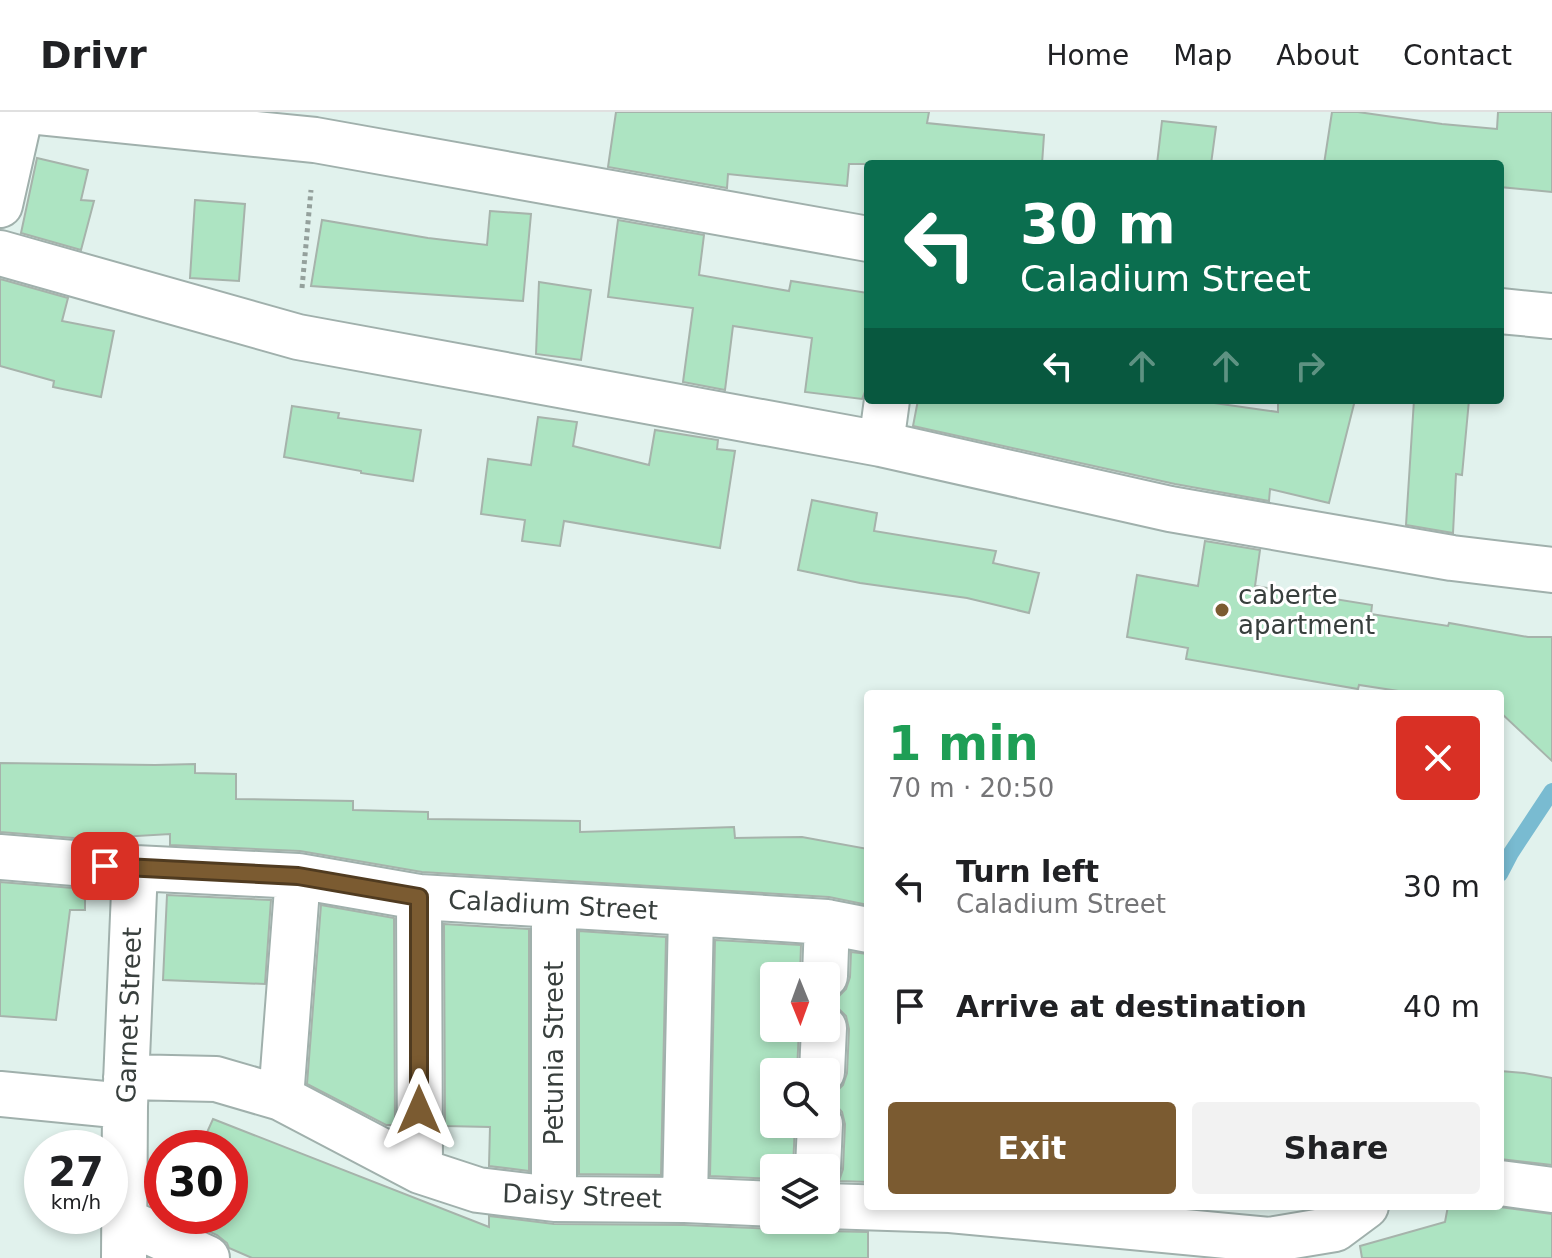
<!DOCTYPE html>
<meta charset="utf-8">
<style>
:root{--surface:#fff;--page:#f2f2f2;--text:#202124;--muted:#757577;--line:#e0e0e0;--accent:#7b5b31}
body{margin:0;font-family:"DejaVu Sans",sans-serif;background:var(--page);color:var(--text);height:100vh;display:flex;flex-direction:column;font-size:30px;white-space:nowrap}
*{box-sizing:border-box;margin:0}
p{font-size:26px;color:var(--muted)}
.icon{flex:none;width:44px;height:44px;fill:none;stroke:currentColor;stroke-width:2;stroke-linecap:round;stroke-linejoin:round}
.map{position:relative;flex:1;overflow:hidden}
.drawer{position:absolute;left:864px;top:578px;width:640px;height:520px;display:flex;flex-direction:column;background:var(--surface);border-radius:8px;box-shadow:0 4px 12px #0003}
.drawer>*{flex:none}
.banner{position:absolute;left:864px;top:48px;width:640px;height:244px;border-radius:8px;box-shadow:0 4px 12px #0003;background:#0b6e4f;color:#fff;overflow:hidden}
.needle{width:52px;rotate:179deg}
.fabs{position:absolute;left:760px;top:850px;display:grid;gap:16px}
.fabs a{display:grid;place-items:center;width:80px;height:80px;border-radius:8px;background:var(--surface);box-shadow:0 4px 12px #0003;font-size:40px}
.speed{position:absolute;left:24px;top:1018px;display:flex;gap:16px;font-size:40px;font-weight:700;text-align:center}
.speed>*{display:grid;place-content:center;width:104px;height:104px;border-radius:50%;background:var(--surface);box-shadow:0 4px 12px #0003;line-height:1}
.speed small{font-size:20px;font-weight:400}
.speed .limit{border:12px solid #d22;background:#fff;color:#111}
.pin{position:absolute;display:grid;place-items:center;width:68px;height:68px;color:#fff;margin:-34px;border-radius:16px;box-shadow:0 4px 12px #0006}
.me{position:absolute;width:88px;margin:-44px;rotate:0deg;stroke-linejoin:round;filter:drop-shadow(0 0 6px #0008)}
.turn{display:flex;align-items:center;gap:28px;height:168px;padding:0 24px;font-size:36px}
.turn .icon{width:104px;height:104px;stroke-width:2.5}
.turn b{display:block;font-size:56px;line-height:68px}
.lanes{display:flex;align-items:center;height:76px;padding:0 24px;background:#0003;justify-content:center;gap:40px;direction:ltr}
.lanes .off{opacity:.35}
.round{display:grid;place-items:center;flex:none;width:84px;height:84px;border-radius:8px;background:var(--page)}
.headline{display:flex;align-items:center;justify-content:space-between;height:136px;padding:0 24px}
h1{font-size:48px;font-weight:800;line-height:60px;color:#1e9e55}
.cta{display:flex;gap:16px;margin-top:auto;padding:16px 24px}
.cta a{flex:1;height:92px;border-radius:8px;background:var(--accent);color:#fff;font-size:32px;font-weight:800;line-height:92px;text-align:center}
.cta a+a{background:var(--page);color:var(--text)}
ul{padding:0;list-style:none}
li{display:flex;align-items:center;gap:24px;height:120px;padding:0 24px}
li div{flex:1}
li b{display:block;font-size:30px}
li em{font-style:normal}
header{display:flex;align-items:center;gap:48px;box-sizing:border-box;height:112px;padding:0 40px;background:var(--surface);border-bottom:2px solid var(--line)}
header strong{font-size:38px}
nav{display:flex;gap:44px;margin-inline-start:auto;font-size:28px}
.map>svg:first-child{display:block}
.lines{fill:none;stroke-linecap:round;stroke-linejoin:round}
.stream{stroke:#79bbd1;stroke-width:16}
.building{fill:#ade4c2;stroke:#a6b3ab;stroke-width:2}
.street-casing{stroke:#a0b0ac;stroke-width:48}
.path{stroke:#94a09c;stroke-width:5;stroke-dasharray:4 4;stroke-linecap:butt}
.street{stroke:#fff;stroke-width:44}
.route-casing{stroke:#503b20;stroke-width:20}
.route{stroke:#7b5b31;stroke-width:14}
.poi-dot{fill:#7b5b31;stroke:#fff;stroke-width:3}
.labels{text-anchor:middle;stroke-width:6;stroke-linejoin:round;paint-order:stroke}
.poi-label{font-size:26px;fill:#383f3d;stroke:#fff;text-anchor:start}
.street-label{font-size:26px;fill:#383f3d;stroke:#fff}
</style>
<header>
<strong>Drivr</strong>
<nav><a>Home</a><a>Map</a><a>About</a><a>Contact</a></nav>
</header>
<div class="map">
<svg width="1552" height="1146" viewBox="0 0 1552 1146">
<rect width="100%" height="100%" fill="#e1f2ed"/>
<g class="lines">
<path class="stream" d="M1500,762L1511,741L1552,679"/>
</g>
<path class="building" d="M616,0H929L927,11L1044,23L1042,52H849L847,74L728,62L727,76L608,55Z
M1332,0H1358L1442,12L1497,17L1498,0H1552V80L1500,75V52H1324Z
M1162,9L1216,15L1211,52H1157Z
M37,46L88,58L81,88L94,89L81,138L21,121Z
M195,88L245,92L239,169L190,166Z
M490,99L531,102L523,189L311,174L322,108L428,126L487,133Z
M618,108L704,123L699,163L789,179L791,169L868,181V272L862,287L805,280L812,226L733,214L725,278L683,270L693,196L608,185Z
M0,167L68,186L62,209L114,219L101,285L53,275L54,269L0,254Z
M539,170L591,178L581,248L536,242Z
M918,288H1193L1278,300V288H1355L1329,391L1270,377L1269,389L1175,372L913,314Z
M1414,288H1469L1462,363L1456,362L1453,421L1406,413Z
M292,294L339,301L338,306L421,318L413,369L361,361V359L284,345Z
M538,305L577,310L573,334L649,353L655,318L718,328L717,337L735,339L720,436L564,409L560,434L522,429L525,408L481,402L488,347L531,353Z
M812,388L877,401L874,419L996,439L993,451L1039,461L1029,501L967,486L860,471L798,458Z
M1205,429L1260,438L1255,474L1372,493L1371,502L1448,514L1449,511L1528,525H1552V649L1500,600V582H1418L1359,573L1358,577L1186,547L1188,536L1127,525L1137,463L1198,474Z
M0,651L155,653L195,652V661L236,662V687L353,689V698L428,700V707L580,709V720L734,715L735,726L802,725L868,737V793L829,785L422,760L300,739L170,733V722L86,727L0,720Z
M0,770L85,777V798H70L56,908L0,904Z
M167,783L271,788L265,872L163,868Z
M321,793L394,806L395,1013H386L307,972Z
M444,812L529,817V1059L489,1054L490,1015L445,1014Z
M579,819L666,825L661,1063L579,1062Z
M715,828L801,833L800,864H774V916H799L797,960H774V1012H795L793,1056H774V1067L710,1064Z
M851,840L868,842V1070L839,1069L843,1057L845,1012L842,1000L834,991L826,988V984L834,982L843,973L847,961L849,917L846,904L837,895L826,891V889L837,886L846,877L850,865Z
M1500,959L1524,961L1552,966V1053L1500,1047Z
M213,1007L489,1115V1104L554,1112L684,1113L773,1117L785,1114L792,1108H806L814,1116L824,1119L868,1120V1146H252L229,1136L227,1131L217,1123L175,1104H230V1036H200Z
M1448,1094H1492L1552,1102V1146H1362L1360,1134L1445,1110Z"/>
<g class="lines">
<g class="street-casing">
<path id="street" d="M39,0L315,28L868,127
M0,93L21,0
M0,141L298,225L881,332L887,288
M1500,199L1552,204
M881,332L1170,397L1452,446L1552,458
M0,745L135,756L298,764L419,785L691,801L827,810L868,818
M419,785L420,1059
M554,794V1087
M825,864L827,810
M822,960L824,916
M126,965L216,967L281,986L420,1059L478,1078L554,1087L685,1088L774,1092
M0,982L125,994
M281,986L298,764
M818,1056L820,1012
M1500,1071L1552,1078
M685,1088L691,801
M826,1094L950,1098L1269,1128L1335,1117L1366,1094
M123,1108L207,1146
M124,1146L125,994L135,756"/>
</g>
<path class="path" d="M302,176L311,78"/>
<use href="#street" class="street"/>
</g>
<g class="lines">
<g class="route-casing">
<path id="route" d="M105,754L298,764L419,785V998"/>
</g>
<use href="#route" class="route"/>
</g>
<circle class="poi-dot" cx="1222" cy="498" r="8"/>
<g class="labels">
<g class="poi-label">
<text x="1238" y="492">caberte<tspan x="1238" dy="30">apartment</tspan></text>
</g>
<g class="street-label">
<text transform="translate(553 793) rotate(3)" y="9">Caladium Street</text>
<text transform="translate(129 903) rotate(-88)" y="9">Garnet Street</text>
<text transform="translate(554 941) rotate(-90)" y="9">Petunia Street</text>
<text transform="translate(582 1084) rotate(2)" y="9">Daisy Street</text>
</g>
</g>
</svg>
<div class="fabs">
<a><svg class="needle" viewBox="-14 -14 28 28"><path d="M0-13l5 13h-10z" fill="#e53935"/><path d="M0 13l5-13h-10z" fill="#757577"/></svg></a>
<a><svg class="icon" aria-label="search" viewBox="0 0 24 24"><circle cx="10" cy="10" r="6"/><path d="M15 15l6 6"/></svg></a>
<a><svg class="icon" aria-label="layers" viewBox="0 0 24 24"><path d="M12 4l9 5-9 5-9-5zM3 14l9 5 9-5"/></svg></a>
</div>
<div class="speed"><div>27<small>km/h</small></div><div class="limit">30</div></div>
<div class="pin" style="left:105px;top:754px;background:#d93025"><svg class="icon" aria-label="arrive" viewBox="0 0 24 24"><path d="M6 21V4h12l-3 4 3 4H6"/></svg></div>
<svg class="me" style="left:419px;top:998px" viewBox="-20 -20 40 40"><path d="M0-17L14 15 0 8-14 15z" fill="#7b5b31" stroke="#fff" stroke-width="4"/></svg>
<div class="banner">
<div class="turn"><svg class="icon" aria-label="left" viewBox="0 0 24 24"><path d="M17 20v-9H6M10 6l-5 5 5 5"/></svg><div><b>30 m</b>Caladium Street</div></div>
<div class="lanes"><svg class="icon" aria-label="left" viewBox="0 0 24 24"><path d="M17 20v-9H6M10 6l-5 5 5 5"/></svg><svg class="icon off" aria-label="ahead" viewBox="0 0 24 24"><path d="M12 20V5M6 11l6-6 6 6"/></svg><svg class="icon off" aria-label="ahead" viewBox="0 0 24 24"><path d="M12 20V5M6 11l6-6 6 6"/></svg><svg class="icon off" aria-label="right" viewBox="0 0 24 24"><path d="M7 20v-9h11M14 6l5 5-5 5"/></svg></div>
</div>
<section class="drawer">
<div class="headline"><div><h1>1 min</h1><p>70 m · 20:50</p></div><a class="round" style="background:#d93025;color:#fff"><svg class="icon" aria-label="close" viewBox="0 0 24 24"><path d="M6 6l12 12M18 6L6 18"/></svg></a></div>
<ul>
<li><svg class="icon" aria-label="left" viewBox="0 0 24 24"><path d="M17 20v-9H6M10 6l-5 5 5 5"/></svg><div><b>Turn left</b><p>Caladium Street</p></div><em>30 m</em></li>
<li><svg class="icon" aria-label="arrive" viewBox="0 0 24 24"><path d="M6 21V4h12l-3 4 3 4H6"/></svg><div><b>Arrive at destination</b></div><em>40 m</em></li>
</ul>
<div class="cta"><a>Exit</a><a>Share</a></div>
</section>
</div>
